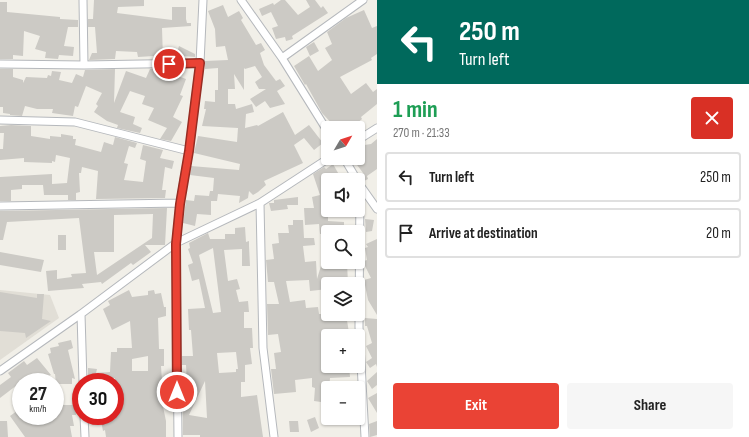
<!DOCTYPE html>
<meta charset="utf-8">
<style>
:root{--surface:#fff;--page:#f6f6f6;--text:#222;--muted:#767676;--line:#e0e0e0;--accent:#ea4335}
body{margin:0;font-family:"Sofia Sans Condensed",sans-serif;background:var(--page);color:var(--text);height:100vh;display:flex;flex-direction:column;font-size:15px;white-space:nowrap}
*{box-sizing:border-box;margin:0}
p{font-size:13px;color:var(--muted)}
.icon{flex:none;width:22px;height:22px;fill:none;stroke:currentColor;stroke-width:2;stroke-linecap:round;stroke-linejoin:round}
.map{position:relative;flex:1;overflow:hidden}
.drawer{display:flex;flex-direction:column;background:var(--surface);width:372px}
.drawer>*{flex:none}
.top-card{background:#00695c;color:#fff;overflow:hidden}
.needle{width:26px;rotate:51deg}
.tools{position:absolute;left:321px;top:121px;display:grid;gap:8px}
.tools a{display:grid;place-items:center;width:44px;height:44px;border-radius:4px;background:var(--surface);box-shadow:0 1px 3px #0004;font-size:20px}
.speed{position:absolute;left:12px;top:373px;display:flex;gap:8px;font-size:20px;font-weight:700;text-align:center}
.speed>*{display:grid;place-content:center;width:52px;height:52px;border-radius:50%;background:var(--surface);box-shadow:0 1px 3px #0004;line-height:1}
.speed small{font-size:10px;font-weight:400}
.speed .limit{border:6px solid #d22;background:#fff;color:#111}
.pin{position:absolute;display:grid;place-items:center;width:34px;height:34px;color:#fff;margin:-17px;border:2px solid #fff;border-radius:50%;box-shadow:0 1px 4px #0007}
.me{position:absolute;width:44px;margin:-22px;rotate:0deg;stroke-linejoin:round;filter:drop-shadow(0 0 3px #0008)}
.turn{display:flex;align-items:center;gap:14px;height:84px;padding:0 16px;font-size:18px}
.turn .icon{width:52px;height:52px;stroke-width:2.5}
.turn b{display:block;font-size:28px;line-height:34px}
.round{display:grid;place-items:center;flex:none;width:42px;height:42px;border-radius:4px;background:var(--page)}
.summary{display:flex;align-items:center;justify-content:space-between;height:68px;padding:0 16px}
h1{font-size:24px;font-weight:700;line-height:30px;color:#1e9e55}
.cta{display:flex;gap:8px;margin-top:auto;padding:8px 16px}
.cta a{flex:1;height:46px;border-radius:4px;background:var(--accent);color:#fff;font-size:16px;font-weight:700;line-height:46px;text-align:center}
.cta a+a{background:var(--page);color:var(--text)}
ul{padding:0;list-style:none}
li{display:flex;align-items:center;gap:12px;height:50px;margin:0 8px 6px;padding:0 8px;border:2px solid var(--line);border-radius:4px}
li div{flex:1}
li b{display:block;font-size:15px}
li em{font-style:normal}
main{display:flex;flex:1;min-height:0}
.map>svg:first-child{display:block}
.education{fill:#e1ded6}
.building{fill:#cccac5;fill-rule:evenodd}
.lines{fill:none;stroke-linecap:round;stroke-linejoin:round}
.minor-casing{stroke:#b5b8bc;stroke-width:9}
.minor{stroke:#fff;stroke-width:7}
.route-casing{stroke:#982c22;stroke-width:10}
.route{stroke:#ea4335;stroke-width:7}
</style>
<main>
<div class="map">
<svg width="377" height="437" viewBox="0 0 377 437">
<rect width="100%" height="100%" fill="#f1efe8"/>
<path class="education" d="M0,290L50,295L59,318L0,360Z"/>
<path class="building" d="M94,0H144V6L118,7L117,13L172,20V7H186V19L187,23H191V26L162,28L163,59H153L154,56L138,57L137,52L116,51L115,59L89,60L92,53H97L95,27H88V19H93Z
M281,0H285L298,15L310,7L306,0H315L321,8L323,6L328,13L292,36L293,39L286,41L285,37L276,39L272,28L278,26L271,12L262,16L259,9L273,3L274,5Z
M0,2H7V12L60,17V19L78,20V27H68L64,46L74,47L73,56L59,55L58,59L45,58L46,52L35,49L40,36L24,31L23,56L13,55V59H0Z
M223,5L228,17L239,11L243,18L241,20L256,45L261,43L265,50L260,53L264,65L276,81L280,79L285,86L277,91L285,104L270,108L265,101L256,107L250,99L266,89H259L255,82L262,77L255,66L245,69L244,68V90L234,74L235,89H228V104H235L236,109L252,104L254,112L246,114L245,128L257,125L258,126L283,112L295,135L309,125L323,143L314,150L304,138L294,145L303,163L264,181L266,185L258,192L253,195L249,191L248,198L239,203L240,196L218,194L217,201H211V215L197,214L195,226L183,223L186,200L194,201L195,195L209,196L210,191H213L214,178L190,175L191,166L239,170L240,164L194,153L198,136L237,142L238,128L202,126L206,109H204L205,101L215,102V90H218V68L205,69V61L228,60L225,46L216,47L215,29L208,11Z
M364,10L372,28L377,26V54L371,58L372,60L340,77L351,94L366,83L373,92L377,89V104L361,117L362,119L351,128H336L322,113L306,84L305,85L294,66L309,56L318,71L332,60L325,48L332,44L327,32L346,18Z
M314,42L319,51L310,56L306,47Z
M179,46L195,54V57L182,56L181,58L176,56Z
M0,69H13V77L23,80V83L26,77L47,78L48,75L51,76L52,71L61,72L59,80L72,83L76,74L83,77L85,70L115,69L114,103L126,71L146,78L150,69H163V81L167,72L186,79L180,95L183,96L173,117L182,122L171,141L160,139L167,128L148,120L154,108L142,104L145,96L130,91L120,112L135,117L133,124L142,128L140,133L117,128L118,125L107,121L94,112L98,106L96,104L102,93L86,86L78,107L75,106L73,116L52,113L53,109H37L25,106L22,116L10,115V114L3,113V107H0Z
M11,125L31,126V136L50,139V136L61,137V134L73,136V139H76L75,145L101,152L104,142L113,145L115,137L137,143L135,148L129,146L124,163L128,164L124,180L143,182L146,161L140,159L143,145L163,150L160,158L174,161L172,169L165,167L162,190H166L165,198L96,199L98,171L82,167L81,173H79L80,192L76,193V200H68V195H44L43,185H22V189L11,190V201H0V177L52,174V184L67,183L70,158L56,155L55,162L52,161V163L24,162V158L0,160V149H3L4,133H0V126Z
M377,139V169L367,176L368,179L364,181L360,175L363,173L352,158H358V146L371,144Z
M333,164L342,180H328V221L344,222V232L320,234L319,224L305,225L304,208H314L312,197L320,195L313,174L324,167L326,169Z
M298,197V205H287L288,209L271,211L269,203H274V200Z
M167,208L165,245H145L151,252L133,265L131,263L102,284L101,282L82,284L84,288L48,291L46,271L57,270V279L72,277L71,274L86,273L79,218L7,222L3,240H0V211ZM153,214L152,238L97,275L94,252H114V215Z
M365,219L374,220L372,231L366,232Z
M293,220H303L304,238H314L315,245L303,246L305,262L316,261L317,279L326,249H328V262H347L348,284H328V289L310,291L309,280L286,281L290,302L305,300L306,308L318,307L319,314H346L349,333H328V344L324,345L326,366H349L350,377L330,378L328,403L314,401L315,388L312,387V378L295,380L296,392L274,394L271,369H276L274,353L281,352L278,334L268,335L267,304H279L274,282H268L266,260L274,259L272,244L279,243L278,233H289L288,225H293Z
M245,227L246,242L249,241V246L250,266H242V249L224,250L228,281L237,279L240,289L236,290L239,302L248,301L249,312H244V328H252L253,348H250L252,364L245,365V382H241V397L257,395L263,437H200V435H183V402L192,382H187L186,365H182V356H193L191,330H189L188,309L205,308L199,279L192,281L188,265L193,263L188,249L190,248L189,243L208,233L210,239H225V234H235V228ZM213,248L221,312L213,313L199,255ZM236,352L238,369H236V372L219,373L217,353ZM205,381L207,418L189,415Z
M58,235H66V250H58Z
M377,239V315L368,300L364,280L371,278L364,264V261L367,260L365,248L368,247L366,244Z
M0,252L44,260L41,272L0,265Z
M129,290L132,297L148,295V291L154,290L155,294L161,293L164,307H166V316L158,318L159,349H164V366H161L163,397H161L166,421V437H106L105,430L103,431L100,416H115V378L88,379V368L97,369L96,373L110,372L111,352H117V348H132L130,321L112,330L103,309L110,305L108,301ZM148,356V371H132V359Z
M0,292L37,298V294H44L42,319L51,321L26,338L25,333L0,331Z
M365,318L377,319V367L376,364L370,368L366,362L372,358L366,346L372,343L367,326H365Z
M71,340L73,348L68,350L75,379L72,378V384H56L55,374H54L48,354L51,353L50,348L59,346L58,343Z
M37,358L51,375L41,378L35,382H21L0,398V385L11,377L8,373L24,361L27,365Z
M377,372V385L372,389L367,381Z
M377,393V413L368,398Z
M55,405H75L76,415H72L74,426H70L72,437H25L10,416L21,408V416H55Z
M315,417L319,428L311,432L307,420Z
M0,421H7L8,437H0Z
M289,421H298L299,432H290Z
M377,421V435L370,437L369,424Z"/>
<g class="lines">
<g class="minor-casing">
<path id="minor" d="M83,0L84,65
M241,0L282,58L328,132
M282,58L363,0
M0,64L84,65L200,63
M0,120L75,122L189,151
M358,140L377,128
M344,158L357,180
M360,184L359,327L365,437
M360,185L377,209
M260,203L263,348L274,437
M0,206L180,203
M81,314L83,382
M0,371L81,314L176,243L260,203L329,158
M84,416L85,437
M178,437L176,243L180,203L189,151L200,63L203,0"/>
</g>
<use href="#minor" class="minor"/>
</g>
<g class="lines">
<g class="route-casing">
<path id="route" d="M169,64L200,63L189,151L180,204L176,244L177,392"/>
</g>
<use href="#route" class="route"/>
</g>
</svg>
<div class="tools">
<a><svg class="needle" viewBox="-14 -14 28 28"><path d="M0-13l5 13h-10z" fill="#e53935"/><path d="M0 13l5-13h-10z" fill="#767676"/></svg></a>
<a><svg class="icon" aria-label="sound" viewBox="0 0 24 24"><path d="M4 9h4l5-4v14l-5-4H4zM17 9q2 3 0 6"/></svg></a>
<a><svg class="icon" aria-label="search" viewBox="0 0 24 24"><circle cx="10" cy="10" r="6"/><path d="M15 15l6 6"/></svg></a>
<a><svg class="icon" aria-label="layers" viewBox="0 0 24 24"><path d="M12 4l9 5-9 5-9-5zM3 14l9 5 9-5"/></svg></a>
<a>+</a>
<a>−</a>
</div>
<div class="speed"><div>27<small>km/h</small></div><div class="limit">30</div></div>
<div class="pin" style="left:169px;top:64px;background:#d93025"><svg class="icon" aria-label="arrive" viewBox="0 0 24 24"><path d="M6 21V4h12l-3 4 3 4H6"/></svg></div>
<svg class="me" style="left:177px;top:392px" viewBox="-20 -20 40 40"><circle r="17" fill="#ea4335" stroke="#fff" stroke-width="3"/><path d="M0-11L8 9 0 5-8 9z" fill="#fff"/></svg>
</div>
<section class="drawer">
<div class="top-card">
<div class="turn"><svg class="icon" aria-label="left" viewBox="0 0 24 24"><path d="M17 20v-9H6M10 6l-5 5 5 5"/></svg><div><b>250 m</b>Turn left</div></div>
</div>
<div class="summary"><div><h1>1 min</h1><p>270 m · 21:33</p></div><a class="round" style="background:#d93025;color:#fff"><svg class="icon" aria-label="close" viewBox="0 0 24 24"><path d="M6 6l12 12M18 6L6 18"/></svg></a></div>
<ul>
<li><svg class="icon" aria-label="left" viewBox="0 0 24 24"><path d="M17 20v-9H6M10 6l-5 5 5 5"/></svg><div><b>Turn left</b></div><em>250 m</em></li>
<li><svg class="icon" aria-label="arrive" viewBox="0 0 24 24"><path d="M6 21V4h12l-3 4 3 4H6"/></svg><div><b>Arrive at destination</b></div><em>20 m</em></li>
</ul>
<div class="cta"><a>Exit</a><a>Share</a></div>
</section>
</main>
